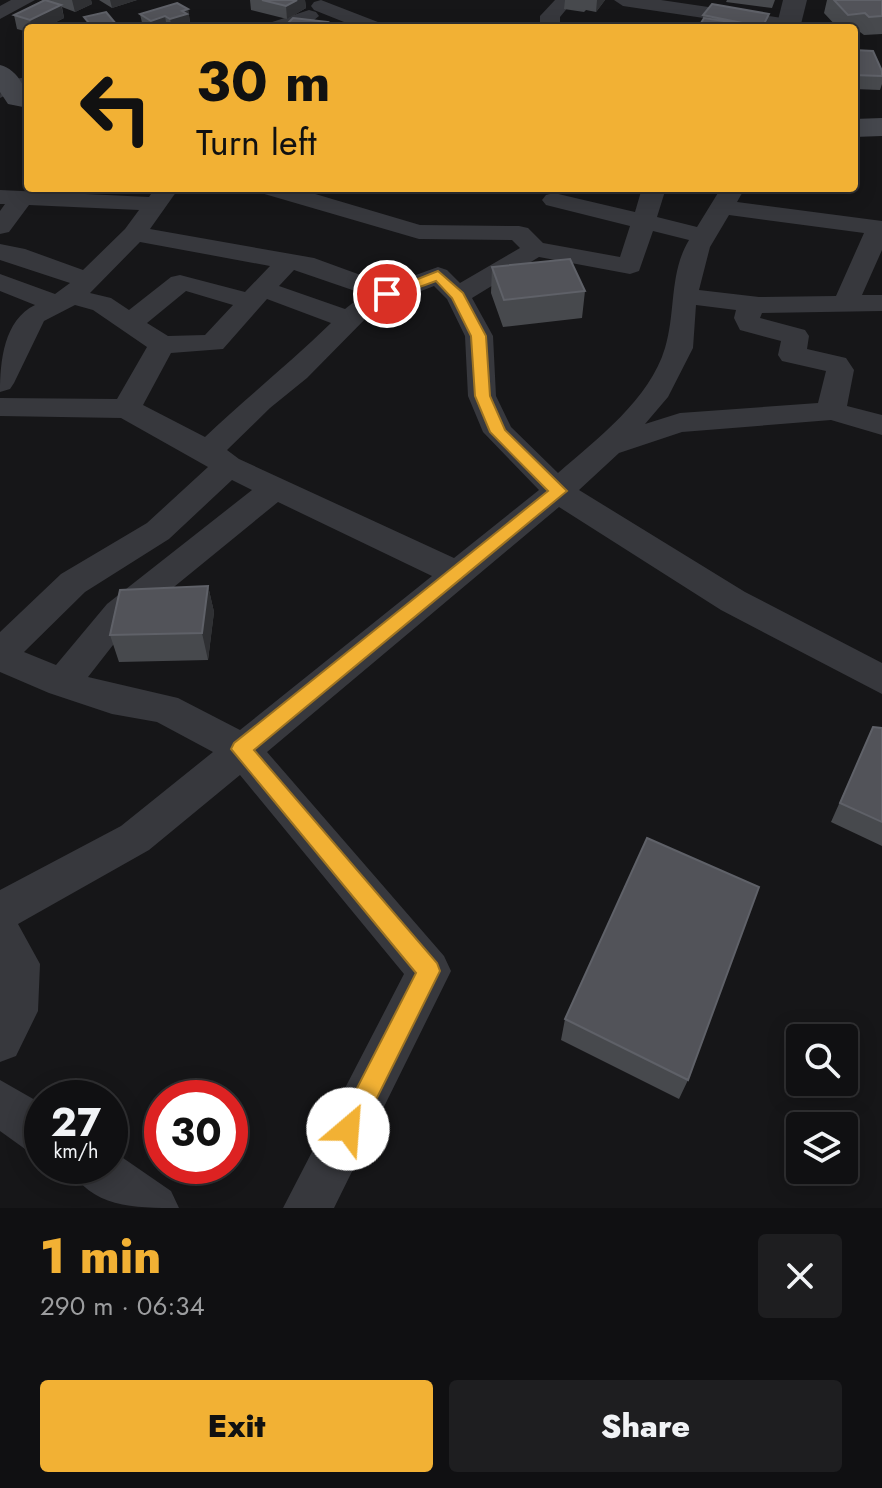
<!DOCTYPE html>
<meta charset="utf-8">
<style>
:root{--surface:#101012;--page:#1e1e20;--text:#f1f3f6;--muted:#9c9d9f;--line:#303032;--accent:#f2b134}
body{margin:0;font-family:Jost,sans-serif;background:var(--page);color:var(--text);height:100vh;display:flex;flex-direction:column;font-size:30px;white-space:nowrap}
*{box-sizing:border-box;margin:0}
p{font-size:26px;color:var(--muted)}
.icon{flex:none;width:44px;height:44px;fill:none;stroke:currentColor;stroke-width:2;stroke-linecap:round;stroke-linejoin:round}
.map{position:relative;height:1208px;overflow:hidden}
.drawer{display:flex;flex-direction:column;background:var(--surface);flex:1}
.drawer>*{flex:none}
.hud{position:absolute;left:24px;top:24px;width:834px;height:168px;border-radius:8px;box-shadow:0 4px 20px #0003,0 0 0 2px var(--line);background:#f2b134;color:#111;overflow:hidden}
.buttons{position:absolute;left:786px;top:1024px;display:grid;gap:16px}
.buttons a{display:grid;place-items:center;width:72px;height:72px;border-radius:8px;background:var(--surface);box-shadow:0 4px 20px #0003,0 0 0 2px var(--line);font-size:40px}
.speed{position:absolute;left:24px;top:1080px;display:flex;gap:16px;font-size:40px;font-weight:700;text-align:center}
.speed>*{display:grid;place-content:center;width:104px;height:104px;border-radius:50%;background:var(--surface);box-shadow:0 4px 20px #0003,0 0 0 2px var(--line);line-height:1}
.speed small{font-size:20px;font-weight:400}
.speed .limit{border:12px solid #d22;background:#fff;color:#111}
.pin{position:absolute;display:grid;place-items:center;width:68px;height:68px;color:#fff;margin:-34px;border:4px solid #fff;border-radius:50%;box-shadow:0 2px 8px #0007}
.me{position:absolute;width:88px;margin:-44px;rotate:27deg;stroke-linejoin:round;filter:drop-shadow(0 0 6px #0008)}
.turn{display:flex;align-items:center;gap:28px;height:168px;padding:0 40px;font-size:36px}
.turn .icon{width:104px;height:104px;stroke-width:2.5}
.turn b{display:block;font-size:56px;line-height:68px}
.round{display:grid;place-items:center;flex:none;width:84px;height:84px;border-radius:8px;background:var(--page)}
.summary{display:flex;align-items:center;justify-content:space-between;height:136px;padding:0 40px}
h1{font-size:48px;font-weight:800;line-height:60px;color:var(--accent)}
.primary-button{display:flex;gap:16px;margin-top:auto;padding:16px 40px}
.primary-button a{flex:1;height:92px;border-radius:8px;background:var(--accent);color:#111;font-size:32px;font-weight:800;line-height:92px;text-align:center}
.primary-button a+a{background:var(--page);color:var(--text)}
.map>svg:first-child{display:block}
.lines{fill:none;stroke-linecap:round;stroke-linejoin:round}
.minor{fill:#37383d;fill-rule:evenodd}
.tertiary{fill:#37383d;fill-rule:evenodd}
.secondary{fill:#45474d;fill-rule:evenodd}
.wall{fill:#47494d}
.shaded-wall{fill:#2f3033}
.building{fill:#525359;stroke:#5f6168;stroke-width:2}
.route{fill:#f2b134;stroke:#9d7322;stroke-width:2}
</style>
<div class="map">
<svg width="882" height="1208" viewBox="0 0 882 1208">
<rect width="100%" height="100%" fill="#161618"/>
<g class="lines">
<path class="minor" d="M11,0H35L0,19V6Z
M321,0L383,24L386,28H359L314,10L311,6L314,2Z
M555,0H574L560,17V28H540V16Z
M614,0H661L789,19L799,25L797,28H770L623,6Z
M309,10L316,12L319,16C304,30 282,28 263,28L266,24Z
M28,77V89L14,91L0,98L1,81Z
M155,188H179L150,229L314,258L388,285L438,267L447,270L460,283L520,248L512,240L419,239L261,193L257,188H295L420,225L519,226L528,228L543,243L620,257L630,226L546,205L542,200L546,195L554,193L635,212L642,188H666L657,217L697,227L721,188H745L737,202L882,221V250L862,295H882V311L762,313L760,318L805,330L809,336L807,349L846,358L854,370L847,406L882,415V435L831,420L682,432L619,453L579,490L745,592L882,663V694L721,610L559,507L267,752L444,956L451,971L334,1208H283L404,974L240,775L149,850L18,924L40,964L38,1011L16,1056L0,1062V890L121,826L213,752L157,722L112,714L49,693L0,672V632L61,574L147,523L208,467L121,418L0,416V398L117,399L147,347L93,310L75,305L44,321L14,383L10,389L0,392C0,361 4,320 35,305L0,291V274L55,294L70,283L0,260V244L25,249L83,270L125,229L139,210L29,205L9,232L0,234V211L5,204H0V190L149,197ZM729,215L864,233L836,296L759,297L699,290L710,247ZM653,231L689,240C669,273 676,312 665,348C650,399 597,439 558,473L511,427L496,396L493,336L472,298L539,257L630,274L639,271ZM140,242L270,266L245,292L180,275L171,277L129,310L111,298L90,293ZM294,270L364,294L345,309L279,286ZM434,286L447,299L465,336L468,396L483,432L539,490L454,558L239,459L227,450L270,408L307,378L375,309ZM186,291L233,305L205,335L168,336L147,323ZM267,299L331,323C290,363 246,398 205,437L143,405L171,353L223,349ZM696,305L736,310L734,318L740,330L781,341L778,355L782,361L826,371L818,403L680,413L645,424L668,397L693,348ZM232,480L252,490L107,604L56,665L24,652L85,592L169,539ZM278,502L432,576L240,730L178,698L88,677L131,622Z
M0,1080L42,1104V1156L25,1149L0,1131Z
M110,1149L171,1191L179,1208C134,1208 90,1208 69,1166H110Z"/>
<path class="tertiary" d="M783,0H807L800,28H776Z"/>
<path class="secondary" d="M0,65C19,70 28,91 28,108L8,104L0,92Z
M882,118V136L854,137V119Z"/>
</g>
<path class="wall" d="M43,0H91L92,4L75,12L62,7L64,18L44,28H28V32L17,29L14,15Z
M99,0H137L112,8Z
M250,0H305L306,8L287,19L251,10Z
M565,0H605L596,12L586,10L584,12L564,9Z
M727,0H775L772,8L726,2Z
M827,0H882V34L864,35L860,32L854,33V28H838L824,13Z
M188,9L190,22L188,23L189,27H143L140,14Z
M769,14L766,28H698L703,20V15Z
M854,50L882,71V84L880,90L854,89Z
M492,267L585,291L582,318L503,327L491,293Z
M208,586L214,612L208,660L119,662L110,635Z
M873,727L882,728V846L831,822Z
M565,1019L688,1080L679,1099L561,1040Z"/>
<path class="shaded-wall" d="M72,0H91L92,4L75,12Z
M110,0H137L112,8Z
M297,0H305L306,8L287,19L286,6Z
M597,0H605L596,12Z
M61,5L64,18L44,28H32L30,20Z
M188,9L190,22L188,23L189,27L172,28L170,19L182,11Z
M769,14L766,28H762Z
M165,16L167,28H152L151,21Z
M116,24L117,28H98Z
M208,586L214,612L208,660L202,633Z"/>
<path class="building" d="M45,0L61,5L30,20L14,15Z
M262,0H297L286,6Z
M834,0H882V16L869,17L865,13L848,15Z
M177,3L188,9L182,11L187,14L170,19L165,16L151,21L140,14Z
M712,4L769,14L762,28H698L704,18L757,26L703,15Z
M106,12L116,24L98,28H74L73,26L89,23L84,17Z
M293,18L328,22L324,28H283Z
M854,50L873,51L882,71V76L854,75Z
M570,259L585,291L504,300L492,267Z
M208,586L202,633L110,635L120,590Z
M873,727L882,728V822L840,803Z
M647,838L759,887L688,1080L565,1019Z"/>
<path class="route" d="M438,271L463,293L486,336L490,396L505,430L567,491L254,750L437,963L440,971L357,1138L348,1142L339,1138L336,1129L416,973L231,749L234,743L548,491L490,432L475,396L471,336L452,298L436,281L387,299L380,294Z"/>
</svg>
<div class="buttons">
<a><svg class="icon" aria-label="search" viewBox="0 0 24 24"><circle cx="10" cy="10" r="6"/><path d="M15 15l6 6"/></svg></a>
<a><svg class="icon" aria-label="layers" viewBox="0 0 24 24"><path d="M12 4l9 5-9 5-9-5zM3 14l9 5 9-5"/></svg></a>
</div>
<div class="speed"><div>27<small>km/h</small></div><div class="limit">30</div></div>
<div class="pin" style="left:387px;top:294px;background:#d93025"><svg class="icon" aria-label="arrive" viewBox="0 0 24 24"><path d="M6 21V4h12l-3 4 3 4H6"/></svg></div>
<svg class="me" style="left:348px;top:1129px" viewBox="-20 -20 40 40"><circle r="19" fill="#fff"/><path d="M0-13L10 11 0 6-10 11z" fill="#f2b134"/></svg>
<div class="hud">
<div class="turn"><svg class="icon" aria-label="left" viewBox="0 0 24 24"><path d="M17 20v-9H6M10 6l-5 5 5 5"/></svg><div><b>30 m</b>Turn left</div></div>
</div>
</div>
<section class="drawer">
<div class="summary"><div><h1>1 min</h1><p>290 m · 06:34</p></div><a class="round"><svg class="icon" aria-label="close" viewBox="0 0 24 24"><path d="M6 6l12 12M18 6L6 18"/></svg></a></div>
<div class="primary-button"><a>Exit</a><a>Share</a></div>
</section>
